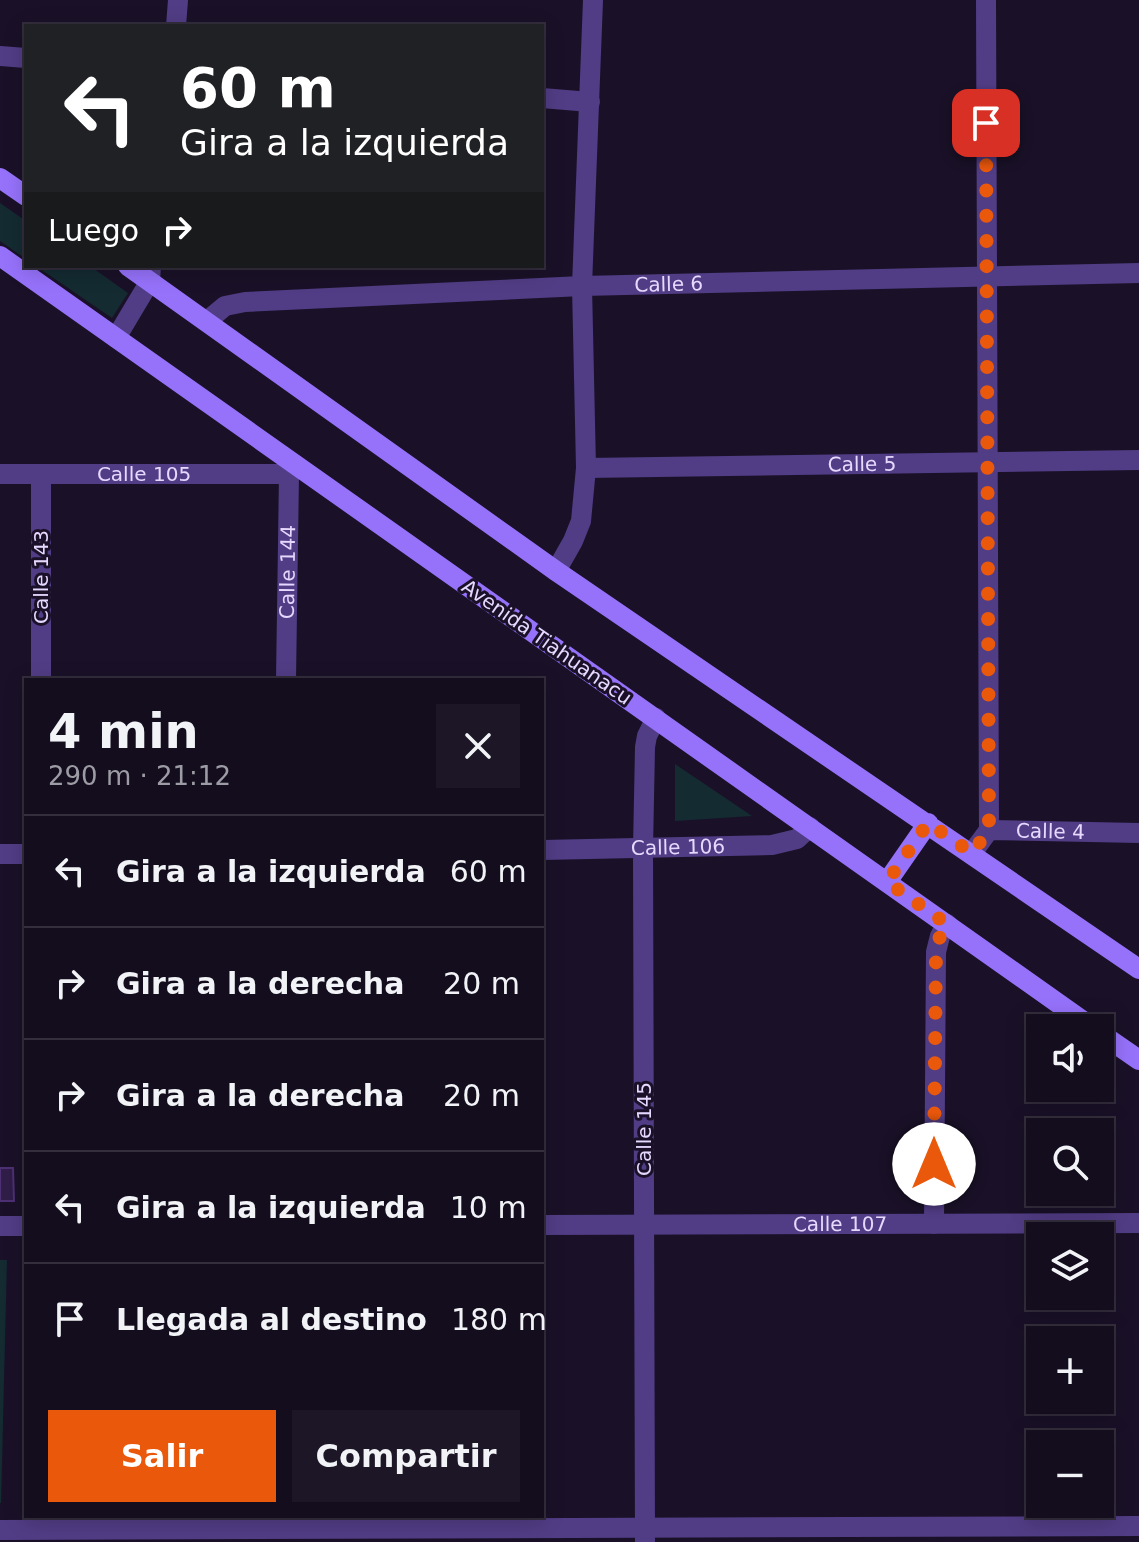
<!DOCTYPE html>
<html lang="es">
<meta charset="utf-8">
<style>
:root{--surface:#140d1e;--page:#1d1627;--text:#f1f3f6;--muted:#9d9ca4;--line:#332d3c;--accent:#ea580c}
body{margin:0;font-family:"DejaVu Sans",sans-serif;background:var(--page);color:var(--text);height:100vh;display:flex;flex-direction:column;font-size:30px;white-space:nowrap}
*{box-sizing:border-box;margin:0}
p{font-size:26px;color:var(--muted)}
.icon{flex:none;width:44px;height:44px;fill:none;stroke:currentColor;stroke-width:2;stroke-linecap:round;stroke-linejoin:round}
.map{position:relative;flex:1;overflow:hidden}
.sheet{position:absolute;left:24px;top:678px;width:520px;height:840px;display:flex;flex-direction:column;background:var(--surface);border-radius:0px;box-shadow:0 4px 20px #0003,0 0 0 2px var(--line)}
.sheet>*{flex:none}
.top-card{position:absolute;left:24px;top:24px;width:520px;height:244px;border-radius:0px;box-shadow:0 4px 20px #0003,0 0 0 2px var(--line);background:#202124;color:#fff;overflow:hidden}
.buttons{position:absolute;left:1026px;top:1014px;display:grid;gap:16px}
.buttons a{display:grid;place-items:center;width:88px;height:88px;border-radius:0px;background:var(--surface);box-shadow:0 4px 20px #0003,0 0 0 2px var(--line);font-size:40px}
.pin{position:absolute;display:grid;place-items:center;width:68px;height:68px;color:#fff;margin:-34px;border-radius:16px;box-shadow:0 4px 12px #0006}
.me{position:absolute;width:88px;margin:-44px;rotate:0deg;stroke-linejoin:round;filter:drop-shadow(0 0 6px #0008)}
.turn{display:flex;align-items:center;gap:28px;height:168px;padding:0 24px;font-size:36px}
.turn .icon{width:104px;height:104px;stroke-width:2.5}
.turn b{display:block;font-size:56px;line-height:68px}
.then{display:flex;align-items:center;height:76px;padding:0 24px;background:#0003;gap:16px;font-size:30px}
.round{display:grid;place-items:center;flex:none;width:84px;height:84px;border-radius:0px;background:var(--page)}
.head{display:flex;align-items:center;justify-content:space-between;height:136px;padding:0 24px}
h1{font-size:48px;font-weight:700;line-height:60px}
.primary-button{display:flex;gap:16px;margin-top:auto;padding:16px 24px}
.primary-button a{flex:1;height:92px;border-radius:0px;background:var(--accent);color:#fff;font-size:32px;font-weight:700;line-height:92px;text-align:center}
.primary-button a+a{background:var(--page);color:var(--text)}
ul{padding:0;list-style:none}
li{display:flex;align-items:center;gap:24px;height:112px;padding:0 24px;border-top:2px solid var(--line)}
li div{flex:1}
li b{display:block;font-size:30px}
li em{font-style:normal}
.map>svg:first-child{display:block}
.green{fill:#142b32}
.building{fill:#301d48;stroke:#4d3074;stroke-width:2}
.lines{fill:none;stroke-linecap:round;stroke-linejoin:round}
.street{stroke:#513d85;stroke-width:20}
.secondary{stroke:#9672fb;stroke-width:20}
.route{stroke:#ea580c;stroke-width:14;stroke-dasharray:0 25.2}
.labels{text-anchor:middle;stroke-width:6;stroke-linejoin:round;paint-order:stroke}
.street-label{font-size:20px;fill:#e6d8fe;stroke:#1a1128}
</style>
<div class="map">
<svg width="1139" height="1542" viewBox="0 0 1139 1542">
<rect width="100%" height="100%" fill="#1a1128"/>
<path class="green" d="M0,203L26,221V259L0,241Z
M36,266H90L128,293L112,318Z
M675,764L752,816L675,821Z
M0,1260H7L1,1503H0Z"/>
<path class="building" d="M0,1168H13L14,1201H0Z"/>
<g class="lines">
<g class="street">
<path d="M986,0L989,830"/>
<path d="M176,26L178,0"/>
<path d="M0,56L26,58"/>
<path d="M542,98L590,102"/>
<path id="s1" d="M207,321L225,306L245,302L582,286L1139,273"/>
<path d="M116,338L150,281L151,266"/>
<path id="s2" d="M586,468L1139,460"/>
<path id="s3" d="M0,474H289"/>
<path d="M41,474V680"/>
<path d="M556,571L573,541L581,521L586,468L582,286L593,0"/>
<path id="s4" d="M286,680L289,474L294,464"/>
<path id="s5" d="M542,850L772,845L797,839L810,827"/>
<path id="s6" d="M972,853L989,830L1139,833"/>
<path d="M0,854H26"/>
<path d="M934,1224L936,952L940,936L947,924"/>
<path id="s7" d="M542,1225L1139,1223"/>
<path d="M0,1226H26"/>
<path d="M0,1530L1139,1526"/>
<path d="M645,1542L643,849L645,747L647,736L656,718"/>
</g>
<path class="secondary" d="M0,178L26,196
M0,256L1093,1028
M128,266L556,571L1139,969
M887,882L928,823
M1100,1033L1139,1060"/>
</g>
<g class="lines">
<path class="route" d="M934,1164L936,952L940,936L947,924L887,882L928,823L972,853L989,830L986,123"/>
</g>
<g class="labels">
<g class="street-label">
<text dy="7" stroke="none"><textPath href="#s1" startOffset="468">Calle 6</textPath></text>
<text dy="7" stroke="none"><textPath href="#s2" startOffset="276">Calle 5</textPath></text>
<text dy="7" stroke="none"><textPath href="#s3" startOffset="144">Calle 105</textPath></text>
<text dy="7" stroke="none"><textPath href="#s4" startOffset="108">Calle 144</textPath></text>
<text transform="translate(41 577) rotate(-90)" y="7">Calle 143</text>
<text transform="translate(547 642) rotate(35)" y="7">Avenida Tiahuanacu</text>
<text dy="7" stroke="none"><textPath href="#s6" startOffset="90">Calle 4</textPath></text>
<text dy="7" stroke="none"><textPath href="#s5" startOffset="136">Calle 106</textPath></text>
<text transform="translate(644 1129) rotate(-90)" y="7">Calle 145</text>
<text dy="7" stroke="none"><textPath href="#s7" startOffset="298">Calle 107</textPath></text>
</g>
</g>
</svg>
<div class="buttons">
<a><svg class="icon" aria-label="sound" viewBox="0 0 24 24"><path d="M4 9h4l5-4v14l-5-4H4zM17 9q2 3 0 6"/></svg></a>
<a><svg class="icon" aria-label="search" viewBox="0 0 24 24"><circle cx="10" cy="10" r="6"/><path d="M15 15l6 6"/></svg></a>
<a><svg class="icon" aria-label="layers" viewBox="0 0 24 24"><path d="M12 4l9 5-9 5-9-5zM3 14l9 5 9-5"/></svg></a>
<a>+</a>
<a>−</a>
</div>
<div class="pin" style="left:986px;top:123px;background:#d93025"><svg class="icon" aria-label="arrive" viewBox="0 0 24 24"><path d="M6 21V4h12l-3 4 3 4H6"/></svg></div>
<svg class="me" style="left:934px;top:1164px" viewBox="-20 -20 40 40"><circle r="19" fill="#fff"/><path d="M0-13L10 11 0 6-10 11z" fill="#ea580c"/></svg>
<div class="top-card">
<div class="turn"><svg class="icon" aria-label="left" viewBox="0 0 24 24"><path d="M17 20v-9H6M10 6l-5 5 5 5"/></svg><div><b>60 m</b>Gira a la izquierda</div></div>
<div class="then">Luego<svg class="icon" aria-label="right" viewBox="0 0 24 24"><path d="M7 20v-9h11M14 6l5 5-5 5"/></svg></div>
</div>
<section class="sheet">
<div class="head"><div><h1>4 min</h1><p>290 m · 21:12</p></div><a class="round"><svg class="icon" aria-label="close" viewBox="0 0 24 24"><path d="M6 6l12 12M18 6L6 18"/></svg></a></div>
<ul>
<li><svg class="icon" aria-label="left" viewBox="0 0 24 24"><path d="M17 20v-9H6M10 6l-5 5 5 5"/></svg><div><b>Gira a la izquierda</b></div><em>60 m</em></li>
<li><svg class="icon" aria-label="right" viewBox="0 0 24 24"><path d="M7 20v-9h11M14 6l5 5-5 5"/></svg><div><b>Gira a la derecha</b></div><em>20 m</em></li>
<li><svg class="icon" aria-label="right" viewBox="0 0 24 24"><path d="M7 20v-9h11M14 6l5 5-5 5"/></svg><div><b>Gira a la derecha</b></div><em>20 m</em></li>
<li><svg class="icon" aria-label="left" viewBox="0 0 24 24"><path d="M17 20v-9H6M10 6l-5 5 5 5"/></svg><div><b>Gira a la izquierda</b></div><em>10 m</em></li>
<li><svg class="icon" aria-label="arrive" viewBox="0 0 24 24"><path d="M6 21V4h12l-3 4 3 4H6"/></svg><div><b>Llegada al destino</b></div><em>180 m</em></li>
</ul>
<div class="primary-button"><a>Salir</a><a>Compartir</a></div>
</section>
</div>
